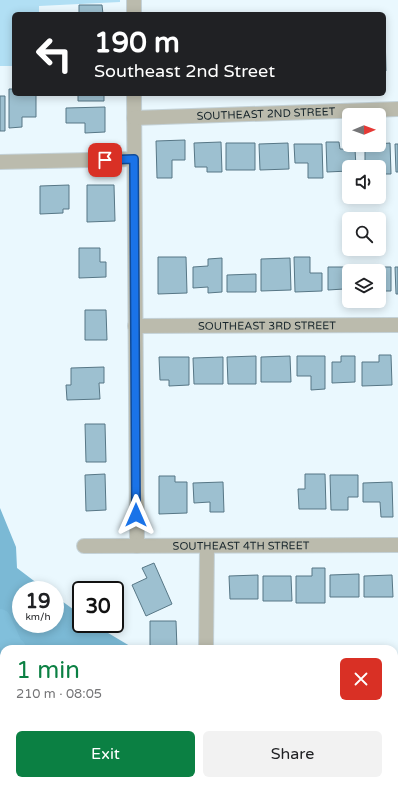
<!DOCTYPE html>
<meta charset="utf-8">
<style>
:root{--surface:#fff;--page:#f2f2f2;--text:#202124;--muted:#757577;--accent:#0b8043}
body{margin:0;font-family:"Varela Round",sans-serif;background:var(--page);color:var(--text);height:100vh;display:flex;flex-direction:column;font-size:15px;white-space:nowrap}
*{box-sizing:border-box;margin:0}
p{font-size:13px;color:var(--muted)}
.icon{flex:none;width:22px;height:22px;fill:none;stroke:currentColor;stroke-width:2;stroke-linecap:round;stroke-linejoin:round}
.map{position:relative;flex:1;overflow:hidden}
.drawer{position:absolute;left:0px;top:645px;width:398px;height:140px;display:flex;flex-direction:column;background:var(--surface);border-radius:12px 12px 0 0;box-shadow:0 2px 10px #0003}
.drawer>*{flex:none}
.guide{position:absolute;left:12px;top:12px;width:374px;height:84px;border-radius:6px;box-shadow:0 2px 10px #0003;background:#202124;color:#fff;overflow:hidden}
.needle{width:26px;rotate:89deg}
.controls{position:absolute;left:342px;top:108px;display:grid;gap:8px}
.controls a{display:grid;place-items:center;width:44px;height:44px;border-radius:6px;background:var(--surface);box-shadow:0 2px 10px #0003;font-size:20px}
.speed{position:absolute;left:12px;top:581px;display:flex;gap:8px;font-size:20px;font-weight:700;text-align:center}
.speed>*{display:grid;place-content:center;width:52px;height:52px;border-radius:50%;background:var(--surface);box-shadow:0 2px 10px #0003;line-height:1}
.speed small{font-size:10px;font-weight:400}
.speed .limit{border:2px solid #111;border-radius:6px;background:#fff;color:#111}
.pin{position:absolute;display:grid;place-items:center;width:34px;height:34px;color:#fff;margin:-17px;border-radius:8px;box-shadow:0 2px 6px #0006}
.me{position:absolute;width:44px;margin:-22px;rotate:0deg;stroke-linejoin:round;filter:drop-shadow(0 0 3px #0008)}
.turn{display:flex;align-items:center;gap:14px;height:84px;padding:0 16px;font-size:18px}
.turn .icon{width:52px;height:52px;stroke-width:2.5}
.turn b{display:block;font-size:28px;line-height:34px}
.round{display:grid;place-items:center;flex:none;width:42px;height:42px;border-radius:6px;background:var(--page)}
.head{display:flex;align-items:center;justify-content:space-between;height:68px;padding:0 16px}
h1{font-size:24px;font-weight:600;line-height:30px;color:var(--accent)}
.primary-button{display:flex;gap:8px;margin-top:auto;padding:8px 16px}
.primary-button a{flex:1;height:46px;border-radius:6px;background:var(--accent);color:#fff;font-size:16px;font-weight:600;line-height:46px;text-align:center}
.primary-button a+a{background:var(--page);color:var(--text)}
.map>svg:first-child{display:block}
.green{fill:#b1dff4}
.forest{fill:#7bb9d5}
.lines{fill:none;stroke-linecap:round;stroke-linejoin:round}
.river{stroke:#81bfdb;stroke-width:22}
.building{fill:#9dc0d0;stroke:#577786}
.minor-casing{stroke:#c4d2d8;stroke-width:16}
.minor{stroke:#bbbbad;stroke-width:14}
.route-casing{stroke:#114b97;stroke-width:10}
.route{stroke:#1a73e8;stroke-width:7}
.labels{text-anchor:middle;stroke-width:4;stroke-linejoin:round;paint-order:stroke}
.street-label{font-size:11px;fill:#17252b;stroke:#eaf8fe}
</style>
<div class="map">
<svg width="398" height="785" viewBox="0 0 398 785">
<rect width="100%" height="100%" fill="#eaf8fe"/>
<path class="green" d="M0,0H120V2L39,6V14H14V66H0Z"/>
<path class="forest" d="M0,508L16,547L17,568L46,590H21V624H55V596L81,615V624H93L135,649H4V781H203L204,785H0Z"/>
<g class="lines">
<path class="river" d="M0,620L12,647L15,649
M95,781L97,785"/>
</g>
<path class="building" d="M79,5H102L103,14H79Z
M384,33H385L386,71H384Z
M9,89H14V94H36V117H22V127L9,128Z
M78,94H104V101H78Z
M0,96H5V131H0Z
M105,107V132L85,133V123H66V108Z
M185,140V160H172V178H157L156,141Z
M221,142L222,172H207V167H195L194,143Z
M326,142H339L340,149H355L356,167H349V171L327,172Z
M226,143H255V170H226Z
M288,143L289,169L260,170L259,144Z
M390,143L391,174H379V167H376V165H365V145Z
M294,144H322L323,178H308V163H295Z
M395,144H398V172H396Z
M69,185V209H63V213L40,214V186Z
M87,185H114L115,221L87,222Z
M79,248H100V262H106V277L79,278Z
M158,257H186L187,293L158,294Z
M294,257H310V273H322V291L295,292Z
M222,258V292L208,293V287L193,288V267L208,266V259Z
M290,258L291,290L261,291V259Z
M328,267H358V271H349V293H344V289L328,290Z
M362,267H391V291H379V271H362Z
M395,267H398V294H396Z
M256,274V292H227V275Z
M85,310H106L107,340H85Z
M379,355H391L392,385L362,386V362H379Z
M256,356V384H228L227,357Z
M290,356L291,382H261V357Z
M297,356H325V389L311,390V376H297Z
M341,356H355V382L332,383V362H341Z
M159,357H189V385L169,386V380H160Z
M223,357V384H194L193,358Z
M104,367V383H99L100,399L67,400L66,385H71V368Z
M85,424H105L106,462H86Z
M105,474L106,510L86,511L85,475Z
M305,474H325L326,509H299L298,489H305Z
M330,475H358V497H348V510H331Z
M159,476H175V482H187V513L159,514Z
M223,482L224,512H210V502L194,503L193,483Z
M392,482L393,517H381L380,502H363V483Z
M154,563L172,604L146,616L132,585L147,578L142,568Z
M312,568H325V603H296V576H312Z
M359,574V597H330V575Z
M258,575V599H230L229,576Z
M392,575L393,597H364V576Z
M263,576H291L292,601H263Z
M150,621H176L177,649H150Z
M230,781H265V785H231Z
M325,781H356V785H325Z"/>
<g class="lines">
<g class="minor-casing">
<g id="minor">
<path d="M134,0V14"/>
<path d="M134,94L137,546"/>
<path id="s1" d="M134,118L398,109"/>
<path d="M0,162L134,159"/>
<path id="s2" d="M135,326L398,325"/>
<path id="s3" d="M84,546L398,545"/>
<path d="M206,649L207,546"/>
<path d="M394,747H398"/>
</g>
</g>
<use href="#minor" class="minor"/>
</g>
<g class="lines">
<g class="route-casing">
<path id="route" d="M105,160L134,159L136,515"/>
</g>
<use href="#route" class="route"/>
</g>
<g class="labels">
<g class="street-label">
<text dy="4" stroke="none"><textPath href="#s1" startOffset="132">SOUTHEAST 2ND STREET</textPath></text>
<text dy="4" stroke="none"><textPath href="#s2" startOffset="132">SOUTHEAST 3RD STREET</textPath></text>
<text dy="4" stroke="none"><textPath href="#s3" startOffset="157">SOUTHEAST 4TH STREET</textPath></text>
</g>
</g>
</svg>
<div class="controls">
<a><svg class="needle" viewBox="-14 -14 28 28"><path d="M0-13l5 13h-10z" fill="#e53935"/><path d="M0 13l5-13h-10z" fill="#757577"/></svg></a>
<a><svg class="icon" aria-label="sound" viewBox="0 0 24 24"><path d="M4 9h4l5-4v14l-5-4H4zM17 9q2 3 0 6"/></svg></a>
<a><svg class="icon" aria-label="search" viewBox="0 0 24 24"><circle cx="10" cy="10" r="6"/><path d="M15 15l6 6"/></svg></a>
<a><svg class="icon" aria-label="layers" viewBox="0 0 24 24"><path d="M12 4l9 5-9 5-9-5zM3 14l9 5 9-5"/></svg></a>
</div>
<div class="speed"><div>19<small>km/h</small></div><div class="limit">30</div></div>
<div class="pin" style="left:105px;top:160px;background:#d93025"><svg class="icon" aria-label="arrive" viewBox="0 0 24 24"><path d="M6 21V4h12l-3 4 3 4H6"/></svg></div>
<svg class="me" style="left:136px;top:515px" viewBox="-20 -20 40 40"><path d="M0-17L14 15 0 8-14 15z" fill="#1a73e8" stroke="#fff" stroke-width="4"/></svg>
<div class="guide">
<div class="turn"><svg class="icon" aria-label="left" viewBox="0 0 24 24"><path d="M17 20v-9H6M10 6l-5 5 5 5"/></svg><div><b>190 m</b>Southeast 2nd Street</div></div>
</div>
<section class="drawer">
<div class="head"><div><h1>1 min</h1><p>210 m · 08:05</p></div><a class="round" style="background:#d93025;color:#fff"><svg class="icon" aria-label="close" viewBox="0 0 24 24"><path d="M6 6l12 12M18 6L6 18"/></svg></a></div>
<div class="primary-button"><a>Exit</a><a>Share</a></div>
</section>
</div>
